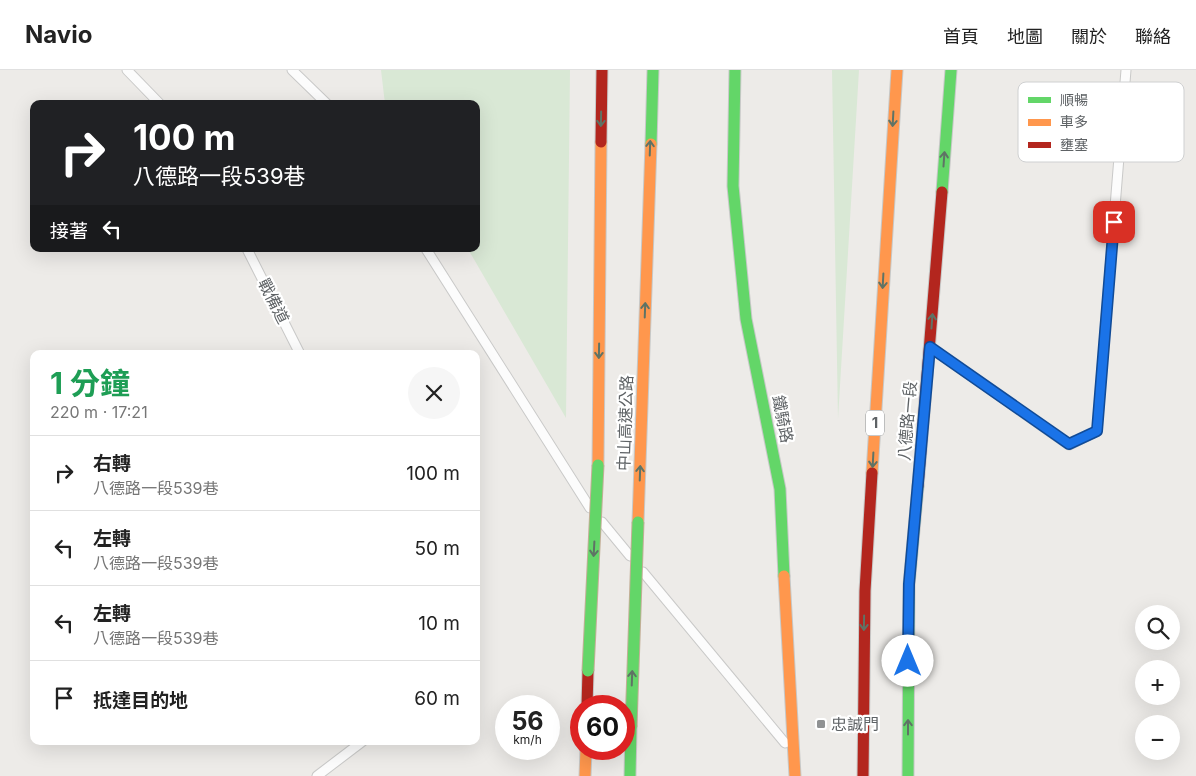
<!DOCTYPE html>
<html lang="zh-TW">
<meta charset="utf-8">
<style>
:root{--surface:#fff;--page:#f6f6f6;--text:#222;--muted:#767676;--line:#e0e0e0}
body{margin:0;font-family:Inter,"Noto Sans TC",sans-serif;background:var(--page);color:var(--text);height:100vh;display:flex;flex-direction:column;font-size:19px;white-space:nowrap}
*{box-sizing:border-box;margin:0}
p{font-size:16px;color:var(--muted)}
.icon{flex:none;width:28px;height:28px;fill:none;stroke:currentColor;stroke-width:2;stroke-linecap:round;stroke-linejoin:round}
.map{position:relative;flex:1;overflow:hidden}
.panel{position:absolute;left:30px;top:280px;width:450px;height:395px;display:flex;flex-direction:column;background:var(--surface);border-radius:10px;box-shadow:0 5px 20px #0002}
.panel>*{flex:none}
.hud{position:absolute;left:30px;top:30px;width:450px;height:152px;border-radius:10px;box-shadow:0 5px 20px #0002;background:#202124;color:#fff;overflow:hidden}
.fabs{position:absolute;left:1135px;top:535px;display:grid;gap:10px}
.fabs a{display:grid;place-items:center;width:45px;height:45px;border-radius:50%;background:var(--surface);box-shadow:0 5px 20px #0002;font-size:25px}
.speed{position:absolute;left:495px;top:625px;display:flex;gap:10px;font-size:25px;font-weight:700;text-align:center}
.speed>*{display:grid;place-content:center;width:65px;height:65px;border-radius:50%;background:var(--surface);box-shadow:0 5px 20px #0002;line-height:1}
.speed small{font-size:12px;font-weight:400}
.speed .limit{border:8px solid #d22;background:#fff;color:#111}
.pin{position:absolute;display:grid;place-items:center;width:42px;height:42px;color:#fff;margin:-21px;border-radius:10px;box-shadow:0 2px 8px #0006}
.me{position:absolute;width:55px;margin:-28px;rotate:0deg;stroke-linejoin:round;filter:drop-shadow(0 0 4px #0008)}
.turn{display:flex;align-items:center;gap:18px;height:105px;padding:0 20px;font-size:22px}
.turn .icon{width:65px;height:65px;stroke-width:2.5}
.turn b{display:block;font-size:35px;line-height:42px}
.then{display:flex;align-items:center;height:48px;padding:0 20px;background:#0003;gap:10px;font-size:19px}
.round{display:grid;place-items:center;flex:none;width:52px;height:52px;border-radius:26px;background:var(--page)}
.head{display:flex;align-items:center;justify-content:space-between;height:85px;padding:0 20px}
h1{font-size:30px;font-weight:700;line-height:38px;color:#1e9e55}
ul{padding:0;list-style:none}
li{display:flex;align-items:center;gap:15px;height:75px;padding:0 20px;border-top:1px solid var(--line)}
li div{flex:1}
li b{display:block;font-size:19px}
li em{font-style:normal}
header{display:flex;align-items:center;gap:30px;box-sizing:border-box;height:70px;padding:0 25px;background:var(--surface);border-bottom:1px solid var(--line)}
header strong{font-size:24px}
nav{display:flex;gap:28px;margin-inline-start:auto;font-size:18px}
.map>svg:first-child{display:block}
.green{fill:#d9e8d5}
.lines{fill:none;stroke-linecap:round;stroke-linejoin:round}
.lane-casing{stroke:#c9c9c8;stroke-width:11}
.fast-casing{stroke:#c7c8c7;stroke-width:13}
.slow-casing{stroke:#c7c8c7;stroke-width:13}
.jam-casing{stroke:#c7c8c7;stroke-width:13}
.lane{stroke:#fcfcfc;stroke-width:9}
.fast{stroke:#63d668;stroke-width:11}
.slow{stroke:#ff974d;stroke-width:11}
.jam{stroke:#b3261e;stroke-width:11}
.fast-bridge-casing{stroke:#c3af97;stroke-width:13;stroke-linecap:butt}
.fast-bridge{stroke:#63d668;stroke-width:11}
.oneway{stroke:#5f7365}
.route-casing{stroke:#114b97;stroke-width:12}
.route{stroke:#1a73e8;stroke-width:9}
.poi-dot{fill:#909293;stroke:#fff;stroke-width:2}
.labels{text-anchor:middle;stroke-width:4.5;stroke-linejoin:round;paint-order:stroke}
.shield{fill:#fff;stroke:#8e9193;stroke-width:1}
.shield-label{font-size:15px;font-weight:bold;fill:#5e6265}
.street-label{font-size:16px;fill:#5e6265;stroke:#fff}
.poi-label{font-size:16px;fill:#5e6265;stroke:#fff;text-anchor:start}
.key{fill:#fff;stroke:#cfd0d1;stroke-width:1}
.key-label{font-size:14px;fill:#5e6265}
</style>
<header>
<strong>Navio</strong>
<nav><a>首頁</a><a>地圖</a><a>關於</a><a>聯絡</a></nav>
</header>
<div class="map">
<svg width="1196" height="706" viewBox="0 0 1196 706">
<rect width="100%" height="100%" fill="#edebe8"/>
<path class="green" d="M381,0H570L566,348L468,179H476V34H385Z
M832,0H859L838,349Z"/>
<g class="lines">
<g class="lane-casing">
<path id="lane" d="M127,0L160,34
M292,0L327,34
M247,179L300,284
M426,179L590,438
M934,280L1069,375L1097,361L1126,0
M602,452L630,486
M643,502L785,673
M317,706L363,671"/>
</g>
<g class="fast-casing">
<path id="fast" d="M735,0L733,116L746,249L780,419L784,506
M651,74L653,0
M942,122L951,0
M630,706L631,657
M908,706L909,515L918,416"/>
</g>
<g class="slow-casing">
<path id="slow" d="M598,395L601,72
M872,403L897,0
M638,452L651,74
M784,506L795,706
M585,706L586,679"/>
</g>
<g class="jam-casing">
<path id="jam" d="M601,72L602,0
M918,416L942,122
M587,636L588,601
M863,706L865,521L872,403"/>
</g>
<use href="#lane" class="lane"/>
<use href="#fast" class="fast"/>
<use href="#slow" class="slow"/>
<use href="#jam" class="jam"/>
<g class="fast-bridge-casing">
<path id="fast-bridge" d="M588,601L598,395
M631,657L638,452"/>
</g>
<use href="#fast-bridge" class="fast-bridge"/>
</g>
<defs><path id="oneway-shaft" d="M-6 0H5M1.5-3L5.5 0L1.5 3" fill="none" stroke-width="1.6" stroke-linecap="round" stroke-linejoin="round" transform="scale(1.25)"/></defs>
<g class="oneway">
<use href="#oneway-shaft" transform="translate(601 49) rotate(91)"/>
<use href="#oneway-shaft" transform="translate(893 49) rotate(93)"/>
<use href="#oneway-shaft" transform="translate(650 78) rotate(-88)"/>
<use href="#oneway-shaft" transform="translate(944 89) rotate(-86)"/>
<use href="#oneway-shaft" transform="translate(883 211) rotate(93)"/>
<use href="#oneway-shaft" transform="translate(645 240) rotate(-88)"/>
<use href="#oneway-shaft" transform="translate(932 251) rotate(-86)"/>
<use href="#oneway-shaft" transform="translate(599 281) rotate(91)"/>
<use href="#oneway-shaft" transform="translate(873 390) rotate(93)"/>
<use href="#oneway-shaft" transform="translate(640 403) rotate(-88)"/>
<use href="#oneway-shaft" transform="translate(594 479) rotate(93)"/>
<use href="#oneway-shaft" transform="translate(864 553) rotate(91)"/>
<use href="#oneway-shaft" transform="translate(632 608) rotate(-88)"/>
<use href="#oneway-shaft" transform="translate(908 657) rotate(-90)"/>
</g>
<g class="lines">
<g class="route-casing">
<path id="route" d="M908,591L909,514L930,277L1069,374L1097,361L1114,152"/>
</g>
<use href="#route" class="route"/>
</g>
<rect class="poi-dot" x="816" y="649" width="10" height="10" rx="2.5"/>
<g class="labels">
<rect class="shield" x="866" y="340.5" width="18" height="25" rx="4"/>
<g class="shield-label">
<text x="875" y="358">1</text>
</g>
<g class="street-label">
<text transform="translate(274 231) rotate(63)" y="6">戰備道</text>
<text transform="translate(783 349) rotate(79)" y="6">鐵騎路</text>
<text transform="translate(907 351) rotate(-85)" y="6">八德路一段</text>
<text transform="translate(625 353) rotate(-88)" y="6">中山高速公路</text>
</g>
<g class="poi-label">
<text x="831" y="660">忠誠門</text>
</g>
</g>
<rect x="1018" y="12" width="166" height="80" rx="8" class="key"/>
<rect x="1028" y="27" width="23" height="6" fill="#63d668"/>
<rect x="1028" y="49" width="23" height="7" fill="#ff974d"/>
<rect x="1028" y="72" width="23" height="6" fill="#b3261e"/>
<g class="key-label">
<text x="1060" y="35">順暢</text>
<text x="1060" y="57">車多</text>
<text x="1060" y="80">壅塞</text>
</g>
</svg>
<div class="fabs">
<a><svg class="icon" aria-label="search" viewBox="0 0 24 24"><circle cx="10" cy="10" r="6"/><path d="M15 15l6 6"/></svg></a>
<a>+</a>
<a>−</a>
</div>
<div class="speed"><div>56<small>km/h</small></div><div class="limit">60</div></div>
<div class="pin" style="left:1114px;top:152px;background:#d93025"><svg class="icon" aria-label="arrive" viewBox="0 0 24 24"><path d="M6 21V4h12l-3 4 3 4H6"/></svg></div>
<svg class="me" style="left:908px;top:591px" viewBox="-20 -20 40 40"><circle r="19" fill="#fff"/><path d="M0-13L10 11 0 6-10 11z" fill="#1a73e8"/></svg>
<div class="hud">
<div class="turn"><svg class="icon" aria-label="right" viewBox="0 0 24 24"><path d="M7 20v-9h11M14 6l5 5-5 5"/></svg><div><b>100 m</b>八德路一段539巷</div></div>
<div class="then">接著<svg class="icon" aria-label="left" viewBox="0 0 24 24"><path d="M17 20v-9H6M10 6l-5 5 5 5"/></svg></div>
</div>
<section class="panel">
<div class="head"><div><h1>1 分鐘</h1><p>220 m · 17:21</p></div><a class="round"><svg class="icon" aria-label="close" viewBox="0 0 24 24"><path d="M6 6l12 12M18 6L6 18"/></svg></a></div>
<ul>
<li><svg class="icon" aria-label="right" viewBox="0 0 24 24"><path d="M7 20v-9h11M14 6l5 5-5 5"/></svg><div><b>右轉</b><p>八德路一段539巷</p></div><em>100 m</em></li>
<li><svg class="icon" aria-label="left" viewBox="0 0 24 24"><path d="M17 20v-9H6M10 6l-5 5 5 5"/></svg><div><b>左轉</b><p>八德路一段539巷</p></div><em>50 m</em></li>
<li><svg class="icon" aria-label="left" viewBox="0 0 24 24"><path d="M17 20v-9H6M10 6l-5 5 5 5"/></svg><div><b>左轉</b><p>八德路一段539巷</p></div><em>10 m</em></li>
<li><svg class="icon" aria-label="arrive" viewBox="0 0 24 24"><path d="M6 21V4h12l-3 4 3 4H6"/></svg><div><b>抵達目的地</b></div><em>60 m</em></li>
</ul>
</section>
</div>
